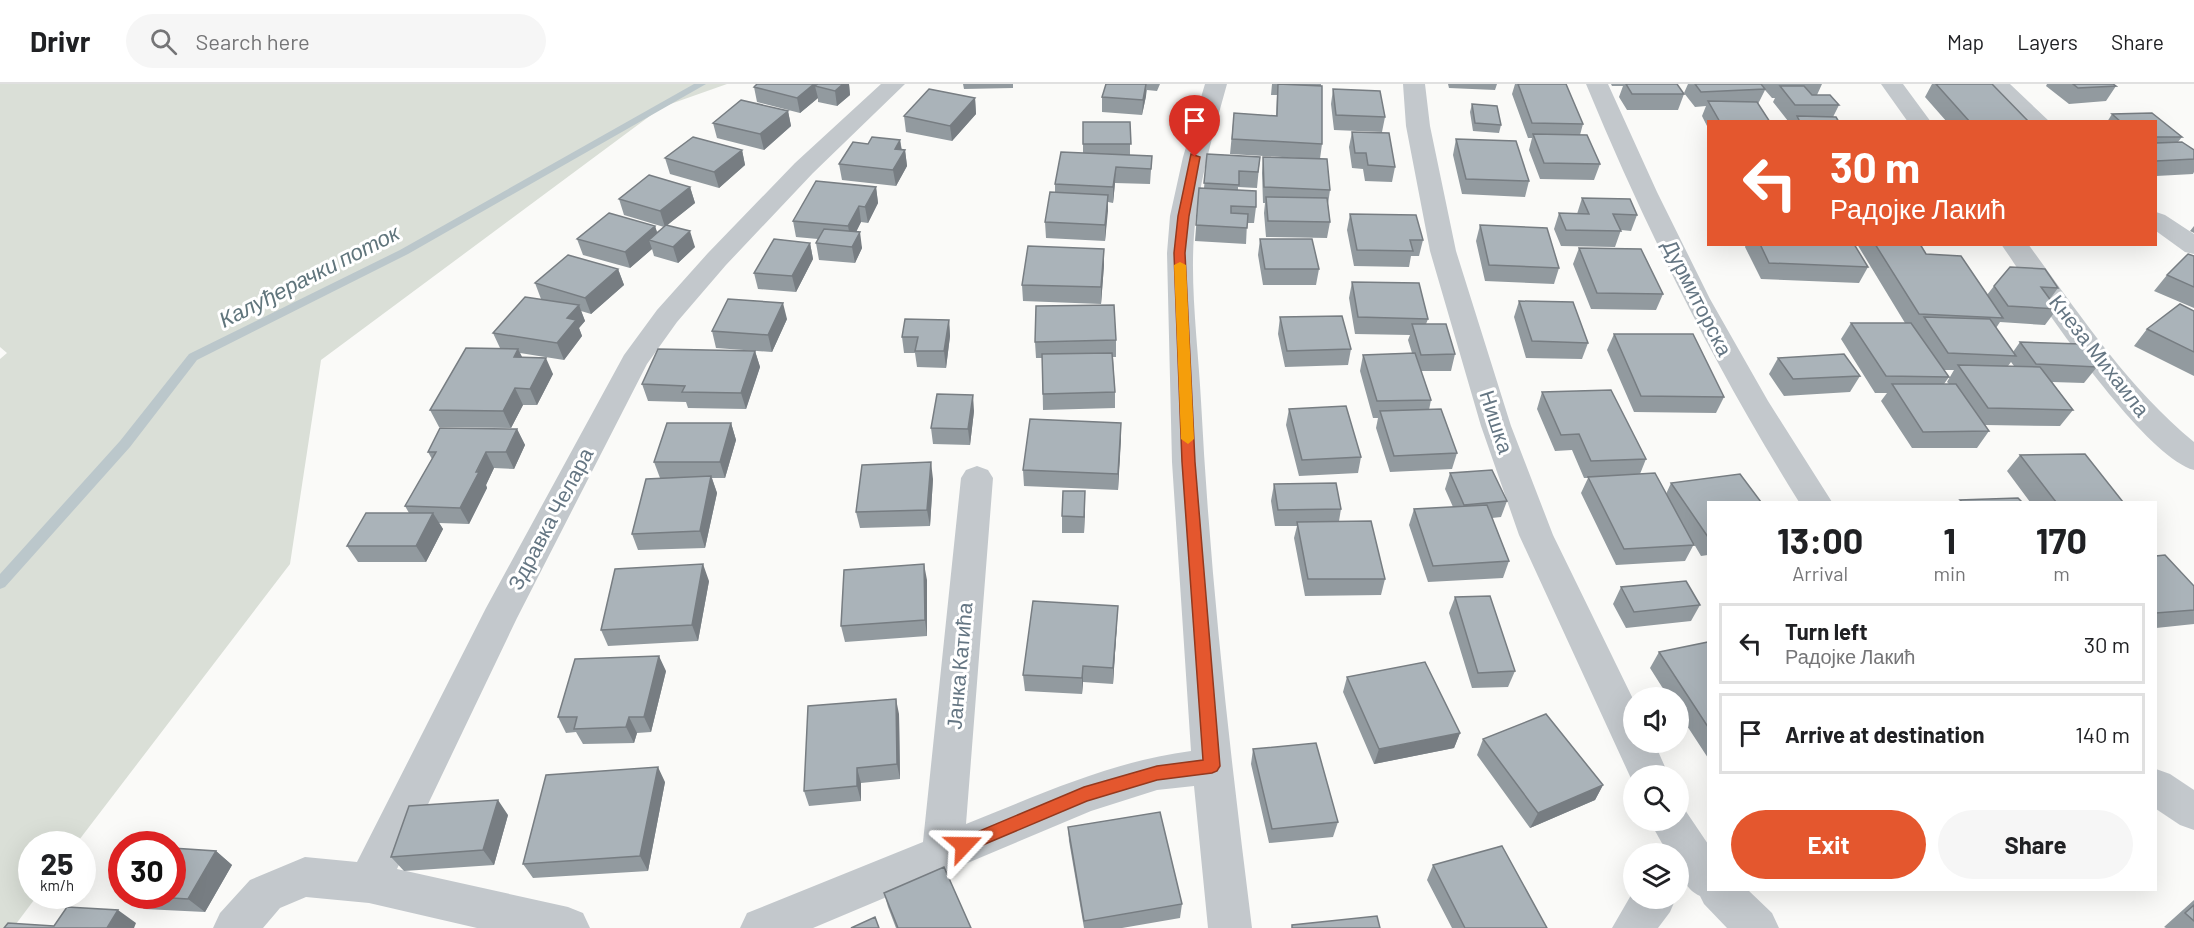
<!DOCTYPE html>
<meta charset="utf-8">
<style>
:root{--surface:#fff;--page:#f6f6f6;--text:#202124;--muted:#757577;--line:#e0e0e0;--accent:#e4572e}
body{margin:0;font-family:Barlow,sans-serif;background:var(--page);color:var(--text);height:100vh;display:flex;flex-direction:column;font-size:22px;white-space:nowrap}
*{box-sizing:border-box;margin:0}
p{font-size:20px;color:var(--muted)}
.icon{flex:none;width:33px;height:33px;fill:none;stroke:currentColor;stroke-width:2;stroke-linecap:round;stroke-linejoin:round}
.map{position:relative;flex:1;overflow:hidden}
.sheet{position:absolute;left:1707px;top:417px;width:450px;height:390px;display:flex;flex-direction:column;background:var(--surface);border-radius:0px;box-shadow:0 6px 24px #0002}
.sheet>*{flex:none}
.hud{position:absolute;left:1707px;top:36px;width:450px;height:126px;border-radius:0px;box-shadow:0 6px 24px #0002;background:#e4572e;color:#fff;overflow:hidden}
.fabs{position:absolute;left:1623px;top:603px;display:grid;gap:12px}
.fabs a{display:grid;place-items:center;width:66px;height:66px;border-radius:50%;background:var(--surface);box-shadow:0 6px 24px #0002;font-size:30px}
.speed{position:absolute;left:18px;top:747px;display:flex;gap:12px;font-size:30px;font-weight:700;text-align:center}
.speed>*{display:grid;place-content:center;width:78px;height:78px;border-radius:50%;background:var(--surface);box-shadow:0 6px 24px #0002;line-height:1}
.speed small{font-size:15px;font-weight:400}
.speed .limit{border:9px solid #d22;background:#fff;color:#111}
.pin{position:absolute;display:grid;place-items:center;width:51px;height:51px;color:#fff;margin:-62px -26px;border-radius:50% 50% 50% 0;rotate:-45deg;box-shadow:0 0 6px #0007}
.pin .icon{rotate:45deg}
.me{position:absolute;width:66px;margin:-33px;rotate:67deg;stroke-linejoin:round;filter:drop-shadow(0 0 4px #0008)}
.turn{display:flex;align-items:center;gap:21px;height:126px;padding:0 24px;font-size:27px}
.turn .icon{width:78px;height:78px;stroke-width:2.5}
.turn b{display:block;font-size:42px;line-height:51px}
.eta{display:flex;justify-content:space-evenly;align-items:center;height:102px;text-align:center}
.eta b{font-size:36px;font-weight:700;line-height:42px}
.button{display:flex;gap:12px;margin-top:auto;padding:12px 24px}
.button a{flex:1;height:69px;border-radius:36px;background:var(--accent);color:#fff;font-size:24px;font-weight:700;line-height:69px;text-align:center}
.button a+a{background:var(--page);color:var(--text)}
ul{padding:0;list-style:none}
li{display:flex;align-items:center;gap:18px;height:81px;margin:0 12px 9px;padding:0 12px;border:3px solid var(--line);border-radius:0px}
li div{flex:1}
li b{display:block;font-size:22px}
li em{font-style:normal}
header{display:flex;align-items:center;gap:36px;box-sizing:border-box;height:84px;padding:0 30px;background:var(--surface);border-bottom:2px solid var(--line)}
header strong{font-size:28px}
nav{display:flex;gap:33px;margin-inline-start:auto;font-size:21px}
.search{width:420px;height:54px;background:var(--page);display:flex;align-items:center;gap:15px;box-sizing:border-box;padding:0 21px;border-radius:33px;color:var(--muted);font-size:22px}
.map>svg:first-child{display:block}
.green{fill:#dadfd7}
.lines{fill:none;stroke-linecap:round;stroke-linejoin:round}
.stream{fill:#bbc7cb;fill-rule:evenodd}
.minor{fill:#c3c8cc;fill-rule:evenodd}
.wall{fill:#929a9f;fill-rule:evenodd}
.shaded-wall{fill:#777d82}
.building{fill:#aab3b9;stroke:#777d82;stroke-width:1.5}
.route{fill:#e4572e;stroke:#94391e;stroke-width:1.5}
.slow{fill:#f59e0b}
.labels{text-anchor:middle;stroke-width:6;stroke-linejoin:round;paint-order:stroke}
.street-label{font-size:21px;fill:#657683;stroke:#fff}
.water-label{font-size:22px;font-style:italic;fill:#60757c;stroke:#fff}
</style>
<header>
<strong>Drivr</strong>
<div class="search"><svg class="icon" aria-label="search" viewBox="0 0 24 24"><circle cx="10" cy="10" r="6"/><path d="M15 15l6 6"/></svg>Search here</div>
<nav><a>Map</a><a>Layers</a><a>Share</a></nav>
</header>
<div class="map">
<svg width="2194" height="844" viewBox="0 0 2194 844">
<rect width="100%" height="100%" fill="#fafaf8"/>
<path class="green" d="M0,0H727L662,23L321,276L290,480L76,760H32V812H37L13,844H0V275L7,269L0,263Z"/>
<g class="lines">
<path class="stream" d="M694,0H706L408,170L197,276L130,363L5,503L0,505V490L120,357L189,270L400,166Z"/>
<path class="minor" d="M881,0H905L813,89L726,181L677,238L647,280L517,534L397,785L568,823L583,829L590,844H477L369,819L306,813L280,824L263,844H213L220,829L250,796L305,773L357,778L486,524L624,271L657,226L708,169L795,79Z
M1205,0H1227C1215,43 1202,87 1196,132C1188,190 1198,258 1201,317C1210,493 1230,669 1252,844H1208L1194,702L1157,706L1091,727L813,844H740L747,829L923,758L961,394L966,386L977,382L988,386L993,394L966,740C1039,711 1112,677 1191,667L1172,378L1167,169L1170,132L1183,73Z
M1403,0H1425L1430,42L1456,167L1511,342L1553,451L1634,617V658H1654L1669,692H1634V701L1519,451L1481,342L1430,167L1406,42Z
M1586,0H1608L1657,108L1710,215L1768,317L1832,418H1799C1716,285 1646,146 1586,0Z
M1881,0H1903L1931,38H1908Z
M1986,0H2010L2050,38H2025Z
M2156,128L2165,131L2194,150V170L2185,168L2156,147Z
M2001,160H2028C2079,229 2127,303 2194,358V386C2140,370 2036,211 2001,160Z
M2156,685L2170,690L2194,706V746L2180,741L2156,725Z
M1678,721L1683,723L1708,760V806H1748L1772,829L1779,844H1727L1704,820L1700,812C1684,805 1678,786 1678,770H1668L1649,736H1678Z
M1634,806V814H1676L1670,828L1658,844H1612Z"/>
</g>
<path class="wall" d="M757,0H849L850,11L837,22L818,18V14L800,29L757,18L754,3Z
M963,0H1013V4L964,5Z
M1106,0H1160L1157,7L1147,6L1146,12L1142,31L1102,28V13Z
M1272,0H1321L1322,60L1320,75L1330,106L1328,120L1330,138L1327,154L1266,153L1264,129L1265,119H1263L1262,89L1263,73L1299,74L1230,70L1234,29L1276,32L1277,11H1271Z
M1448,0H1497L1495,6L1449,4Z
M1515,0H1566L1583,40L1580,51L1600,80L1594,96L1540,95L1529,66L1532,54H1528L1512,10Z
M1611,0H1677L1684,10L1678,26H1627L1619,13L1623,2H1612Z
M1688,0H1822L1817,11L1839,21L1833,33L1839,38L1788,37L1773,18L1775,14H1772L1765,6L1758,20L1770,38H1708V44L1702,32L1706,22L1695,23L1684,9Z
M1932,0H1992L2029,38H1947L1925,13Z
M2047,0H2113L2116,2L2106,17L2069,20L2046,2Z
M1333,5L1385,33L1382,48L1334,46L1331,20Z
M975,14L976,30L952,57L906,48L904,32Z
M1472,20L1501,41L1499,49L1473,47L1470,28Z
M788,27L791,42L764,66L717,54L713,39Z
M2152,29L2182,53L2178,58H2182L2194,66V88L2193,90L2156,92V38H2107L2112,30Z
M1083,38H1130V71L1152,72L1150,100L1115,99L1113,119L1108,118L1105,157L1046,154L1045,138L1055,109V100L1083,69Z
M1352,48L1395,83L1392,98L1365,97L1363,85L1352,84L1349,63Z
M1456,55L1529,97L1525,113L1462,110L1453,71Z
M900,56L902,66H905L907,82L896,102L842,96L839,80L868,60Z
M742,66L745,81L719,104L670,90L665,74Z
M1207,70L1260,73L1257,104L1238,103V106L1256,123L1254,139H1247L1246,160L1195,157L1199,104H1204Z
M690,103L695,119L667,141L695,163L678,179L654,172L652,165L630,184L583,171L577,155L655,142L657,148L664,143L624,131L619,115Z
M876,103L878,119L868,139L861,138L856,148L862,164L855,179L819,176L816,159L818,155L796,153L793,137Z
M1582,114L1637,131L1631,147L1621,146L1615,163L1561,162L1554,145L1559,129L1577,130Z
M1350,130L1423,156L1419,172H1411L1409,183L1354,182L1347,146Z
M1480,141L1559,184L1554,200L1485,197L1476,157Z
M2194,142V149L2190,147Z
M1260,155L1319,185L1316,201H1263L1258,171Z
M810,159L813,175L796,208L758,205L754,189Z
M1746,160H1854L1868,183L1859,199L1761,195L1745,163Z
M1857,160H1920L1926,170L1987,211L1994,202L2058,204L2050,215L2057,225L2045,241L2000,238L1996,244L2013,268L2020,258L2097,283L2084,299L2052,298L2073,326L2060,342L1985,341L1989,347L1977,364H1912L1881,317L1887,309H1875L1841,255L1851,239H1905ZM2011,278L2014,282H2008ZM1944,286H1954L1947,298L1949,300H1944L1949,293Z
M1579,164L1663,210L1656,226L1591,225L1573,180Z
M1104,165V181L1101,220L1023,217L1022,201Z
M2194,172V224L2154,207L2167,191Z
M618,185L624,201L591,230L581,227L585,237L579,244L582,252L564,276L520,269L522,273L553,290L537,321H523L511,344L439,343L430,326L500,264L493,249L541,215L535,199Z
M1352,198L1428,235L1426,240L1455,270L1451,287H1421L1431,316L1429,326L1457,369L1452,385L1390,388L1376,344L1378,334H1373L1360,287L1363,271L1412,269L1408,256L1410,251L1355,250L1349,214Z
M1519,217L1588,259L1582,275L1526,274L1514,233Z
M2194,227V292L2134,262L2147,245Z
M1280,233L1351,265L1348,281L1285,283L1278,250Z
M787,235L772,268L716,264L712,247Z
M949,236L950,252L946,284L917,283L915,269H904L902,253Z
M1614,250L1724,313L1716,329L1634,328L1607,266Z
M1116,256V273H1113L1115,308V324L1043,326L1042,274H1036L1035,258Z
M755,267L760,283L746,325L688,324L686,318L648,317L642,300Z
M1778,274L1860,292L1850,308L1784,312L1769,290Z
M1542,308L1646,375L1640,390L1666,410L1671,399L1708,418V471L1701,472L1694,460L1685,477L1616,481L1581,409L1588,394H1584L1572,366L1555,367L1537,325Z
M1289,325L1361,373L1358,389L1299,392L1286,341Z
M974,327L970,361L933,360L931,344Z
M731,339L736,356L725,394H712L717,409L705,464L638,466L632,450L660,394L654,378Z
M1121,339L1118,406L1024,402L1023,386Z
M517,345L525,361L514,385L494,384L486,401L487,404L469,440L439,439L443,445L426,478H358L347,462L409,429L405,422L432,375L428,368Z
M2020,371L2123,418H2030L2007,387Z
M1450,389L1507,417L1501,433L1492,434L1509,477L1503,494L1428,498L1409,441L1414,425L1453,423L1445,405Z
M933,395L930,442L860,444L856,428Z
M1274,400L1341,425L1339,437L1385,495L1381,511L1305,512L1294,454L1297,442H1275L1271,417Z
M1085,424L1084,449H1062V432Z
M2156,472L2194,502V540L2156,544Z
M927,496V552L845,558L841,542Z
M709,497L698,557L608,562L601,546Z
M1621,503L1700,521L1691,537L1626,544L1613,520Z
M1455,513L1515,587L1508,603L1472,604L1449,529Z
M1117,538L1113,600L1083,598L1082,610L1025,607L1023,591Z
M1708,558V674L1678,628V614H1669L1650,584L1659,568Z
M666,587L651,648L637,649L634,659L583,660L576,648L566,649L558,633Z
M1347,593L1460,649L1454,664L1374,680L1343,608Z
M899,630L900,695L861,699V717L809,722L804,707Z
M1483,655L1603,701L1595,716L1530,744L1477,671Z
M1253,665L1338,738L1333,753L1269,759L1251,680Z
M665,698L648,787L533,794L523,780Z
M508,731L494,781L404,787L391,773Z
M1068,743L1182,820L1180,834L1122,844H1084L1069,757Z
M216,767L232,781L205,828L144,825L127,812H172Z
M1433,781L1547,844H1452L1427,796Z
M884,809L971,844H896L888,823Z
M2194,816V844H2166L2164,843Z"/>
<path class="shaded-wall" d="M814,0H822L815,2L818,14L800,29L797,14Z
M843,0H849L850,11L837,22L835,7Z
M1146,0V12L1142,31L1143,16Z
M975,14L976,30L952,57L950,42Z
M788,27L791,42L764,66L760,50Z
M900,56L902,71L905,66L907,82L896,102L893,86L895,65Z
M742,66L745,81L719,104L714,88Z
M1116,83L1115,99L1113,119V103Z
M690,103L695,119L665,143L660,127Z
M876,103L878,119L868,139L865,123Z
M1108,111V127L1105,157V141Z
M859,122L861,138L851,158L848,142Z
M655,142L660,158L649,156L652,165L630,184L625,168Z
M690,147L695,163L678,179L673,163Z
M860,148L862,164L855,179L852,163Z
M810,159L813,175L796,208L792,192Z
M1104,165V181L1101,220V203Z
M618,185L624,201L591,230L585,214Z
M783,219L787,235L772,268L768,251Z
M579,221L585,237L579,244L582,252L564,276L557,259L567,234Z
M949,236L950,252L946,284L944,267Z
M518,265L526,281L514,273Z
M755,267L760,283L746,325L741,309Z
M546,274L553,290L537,321L530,305Z
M515,304L523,321L511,344L503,327Z
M973,311L974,327L970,361L968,345Z
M731,339L736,356L725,394L720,378Z
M1121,339V356L1118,406V390Z
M517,345L525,361L514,385L506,368Z
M486,368L494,384L486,401L487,404L469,440L460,424Z
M931,378L933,395L930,442L927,426Z
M711,392L717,409L705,464L700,447Z
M1085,407V424L1084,449V433Z
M433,429L443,445L426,478L416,462Z
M703,480L709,497L698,557L692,541Z
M924,480L927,496V552L925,536Z
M1118,522L1117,538L1113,600V584Z
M659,572L666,587L651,648L644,633Z
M1083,582V598L1082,610V594Z
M896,615L899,630L900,695L897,680Z
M629,633L637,649L634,659L626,643Z
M1460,649L1454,664L1374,680L1379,665Z
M658,683L665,698L648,787L640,772Z
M857,684L861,699V717L857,702Z
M1603,701L1595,716L1530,744L1538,729Z
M498,716L508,731L494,781L483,766Z
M216,767L232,781L205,828L188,815Z
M118,826L136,839L134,844H107Z"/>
<path class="building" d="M757,0H814L797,14L754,3Z
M818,0H843L835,7L815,2Z
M1106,0H1146L1143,16L1102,13Z
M1278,0L1322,2V60L1232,55L1234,29L1277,32Z
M1518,0H1566L1583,40L1532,39Z
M1626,0H1677L1684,10H1632Z
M1695,0H1761L1765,5L1701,8Z
M1936,0H1992L2029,38H1970Z
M2073,0H2113L2116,2L2078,4Z
M1780,2H1804L1812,11H1830L1839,21H1795Z
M929,5L975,14L950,42L904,32Z
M1333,5L1380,7L1385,33L1336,31Z
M741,16L788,27L760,50L713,39Z
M1708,17L1757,18L1770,38H1720Z
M1472,20L1497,22L1501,41L1475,39Z
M2152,29L2182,53H2156V38H2121L2112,30Z
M1797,32L1836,33L1839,38H1800Z
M1083,38H1130L1131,60H1083Z
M1352,48L1389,49L1395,83L1368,81L1366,69H1355Z
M1533,50L1587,51L1600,80L1544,79Z
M693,53L742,66L714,88L665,74Z
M872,53L900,56L895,65L905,66L893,86L839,80L853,58L868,60Z
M1456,55L1516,57L1529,97L1466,95Z
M2182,58L2194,66V75L2156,77V59Z
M1061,68L1152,72L1151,85L1116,83L1113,103L1055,100Z
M1207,70L1260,73L1258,88L1239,87V101L1204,99Z
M1263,73L1327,75L1330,106L1264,103Z
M649,91L690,103L660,127L619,115Z
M816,97L876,103L865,123L859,122L848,142L793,137Z
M1199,104L1256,107V123L1231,122V129L1248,130L1247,144L1196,141Z
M1050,108L1108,111L1105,141L1045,138Z
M1266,113L1327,114L1330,138L1268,137Z
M1582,114L1630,115L1637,131L1613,130L1621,147L1566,146L1559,129L1589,130Z
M609,129L655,142L625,168L577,155Z
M1350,130L1416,131L1423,156H1410L1413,167L1357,166Z
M666,141L690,147L673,163L649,156Z
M1480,141L1547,144L1559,184L1489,181Z
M824,145L860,148L852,163L816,159Z
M774,155L810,159L792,192L754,189Z
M1260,155H1312L1319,185H1265Z
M1760,160H1854L1868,183L1769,179Z
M1875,160H1920L1926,170L1961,172L2003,234L1919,230Z
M1028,162L1104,165L1101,203L1022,201Z
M1579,164L1641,165L1663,210L1597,209Z
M2188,170L2194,172V203L2167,191Z
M568,171L618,185L585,214L535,199Z
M2010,183L2045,185L2058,204L2041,203L2057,225L2008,222L1994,202Z
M1352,198L1419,199L1428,235L1358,233Z
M525,213L579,221L567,234L576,236L557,259L493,249Z
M728,215L783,219L768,251L712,247Z
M1519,217L1573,218L1588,259L1532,257Z
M2180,220L2194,227V268L2147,245Z
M1114,221L1116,256L1035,258L1036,222Z
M1342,232L1351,265L1287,267L1280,233Z
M1924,233L1990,235L2016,272L1948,269Z
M905,235L949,236L944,267H915L918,253H902Z
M1851,239H1911L1949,293L1886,292Z
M1412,240H1446L1455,270L1421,271Z
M1614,250H1693L1724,313L1641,312Z
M2020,258L2081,260L2097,283L2036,280Z
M466,264L518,265L514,273L546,274L530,305L515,304L503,327L430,326Z
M658,265L755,267L741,309L682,308L685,302L642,300Z
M1112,269L1115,308L1043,310L1042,270Z
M1415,269L1431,316L1377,317L1363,271Z
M1844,270L1860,292L1793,295L1778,274Z
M1958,281L2040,283L2073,326L1988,324Z
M1892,300H1956L1989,347L1923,348Z
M1611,306L1646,375L1591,377L1579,350L1561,351L1542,308Z
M937,310L973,311L968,345L931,344Z
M1346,322L1361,373L1302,376L1289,325Z
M1441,325L1457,369L1394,372L1380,327Z
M1030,335L1121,339L1118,390L1023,386Z
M667,339H731L720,378H654Z
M440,344L517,345L506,368H486L476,388H479L460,424L405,422L436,368H428Z
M2085,370L2123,418H2056L2020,371Z
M931,378L927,426L856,428L862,381Z
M1492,386L1507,417L1464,421L1450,389Z
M1655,389L1694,461L1624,465L1588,393Z
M1740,390L1761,418H1708V453L1671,399Z
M711,392L700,447L632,450L646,395Z
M1336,399L1341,425L1278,426L1274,400Z
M1063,407H1085L1084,433L1062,432Z
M2018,414L2022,418H1962L1960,416Z
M1487,421L1509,477L1433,482L1414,425Z
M366,429H433L416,462H347Z
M1371,437L1385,495H1308L1297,438Z
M2165,471L2194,502V526L2156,529V472Z
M703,480L692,541L601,546L615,485Z
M924,480L925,536L841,542L844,486Z
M1686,497L1700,521L1634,528L1621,503Z
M1490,512L1515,587L1478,589L1455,513Z
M1033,517L1118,522L1113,584L1083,582L1082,594L1023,591Z
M1708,558V643L1659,568Z
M659,572L644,633H629L626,643L574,645L577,633H558L575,575Z
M1425,578L1460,649L1379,665L1347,593Z
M896,615L897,680L857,684V702L804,707L808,622Z
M1546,630L1603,701L1538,729L1483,655Z
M1316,659L1338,738L1272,745L1253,665Z
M658,683L640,772L523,780L546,691Z
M498,716L483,766L391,773L409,722Z
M1160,728L1182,820L1084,837L1068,743Z
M1502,762L1547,844H1465L1433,781Z
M172,764L216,767L188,815L139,812H172Z
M944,783L971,844H898L884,809Z
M2194,821V837L2185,829Z
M67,823L118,826L107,844H4L8,839L54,842Z
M1377,832L1380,844H1292V841Z
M875,833L879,844H851Z"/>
<path class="route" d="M1191,70L1200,73L1189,132L1185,169L1195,378L1220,682L1217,687L1212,689L1157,696L1087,717L964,769L958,767L955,761L958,756L1084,703L1157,682L1203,676L1182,378L1174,169L1178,132Z"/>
<path class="slow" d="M1180,178L1186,181L1194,355L1188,360L1181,355L1174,181Z"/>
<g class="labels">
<g class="street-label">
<text transform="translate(1697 214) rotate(63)" y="7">Дурмиторска</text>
<text transform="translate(2099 272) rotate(52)" y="7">Кнеза Михаила</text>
<text transform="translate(1496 338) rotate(72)" y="7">Нишка</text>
<text transform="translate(551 435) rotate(-62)" y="7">Здравка Челара</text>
<text transform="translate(960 582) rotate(-85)" y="7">Јанка Катића</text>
</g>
<g class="water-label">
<text transform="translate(309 192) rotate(-27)" y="8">Калуђерачки поток</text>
</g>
</g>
</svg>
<div class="fabs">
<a><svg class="icon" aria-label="sound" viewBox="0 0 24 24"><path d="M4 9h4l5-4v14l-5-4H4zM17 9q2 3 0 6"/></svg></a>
<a><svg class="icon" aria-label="search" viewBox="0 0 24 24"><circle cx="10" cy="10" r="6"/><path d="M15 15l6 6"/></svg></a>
<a><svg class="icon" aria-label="layers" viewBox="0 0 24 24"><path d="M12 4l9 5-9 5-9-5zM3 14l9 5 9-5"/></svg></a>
</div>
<div class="speed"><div>25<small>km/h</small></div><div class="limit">30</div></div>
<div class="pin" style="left:1195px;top:73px;background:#d93025"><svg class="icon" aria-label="arrive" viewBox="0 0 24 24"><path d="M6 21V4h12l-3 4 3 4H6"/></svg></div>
<svg class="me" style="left:964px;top:761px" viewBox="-20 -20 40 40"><path d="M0-17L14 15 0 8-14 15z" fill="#e4572e" stroke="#fff" stroke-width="4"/></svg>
<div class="hud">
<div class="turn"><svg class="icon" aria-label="left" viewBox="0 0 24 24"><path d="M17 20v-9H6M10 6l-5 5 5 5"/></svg><div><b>30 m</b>Радојке Лакић</div></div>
</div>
<section class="sheet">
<div class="eta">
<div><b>13:00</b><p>Arrival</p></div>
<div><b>1</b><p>min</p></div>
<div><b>170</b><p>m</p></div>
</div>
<ul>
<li><svg class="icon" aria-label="left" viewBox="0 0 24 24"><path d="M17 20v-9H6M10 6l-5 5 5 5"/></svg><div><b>Turn left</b><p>Радојке Лакић</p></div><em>30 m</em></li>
<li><svg class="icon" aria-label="arrive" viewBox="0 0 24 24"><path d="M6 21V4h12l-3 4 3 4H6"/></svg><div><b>Arrive at destination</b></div><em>140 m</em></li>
</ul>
<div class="button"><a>Exit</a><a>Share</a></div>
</section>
</div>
